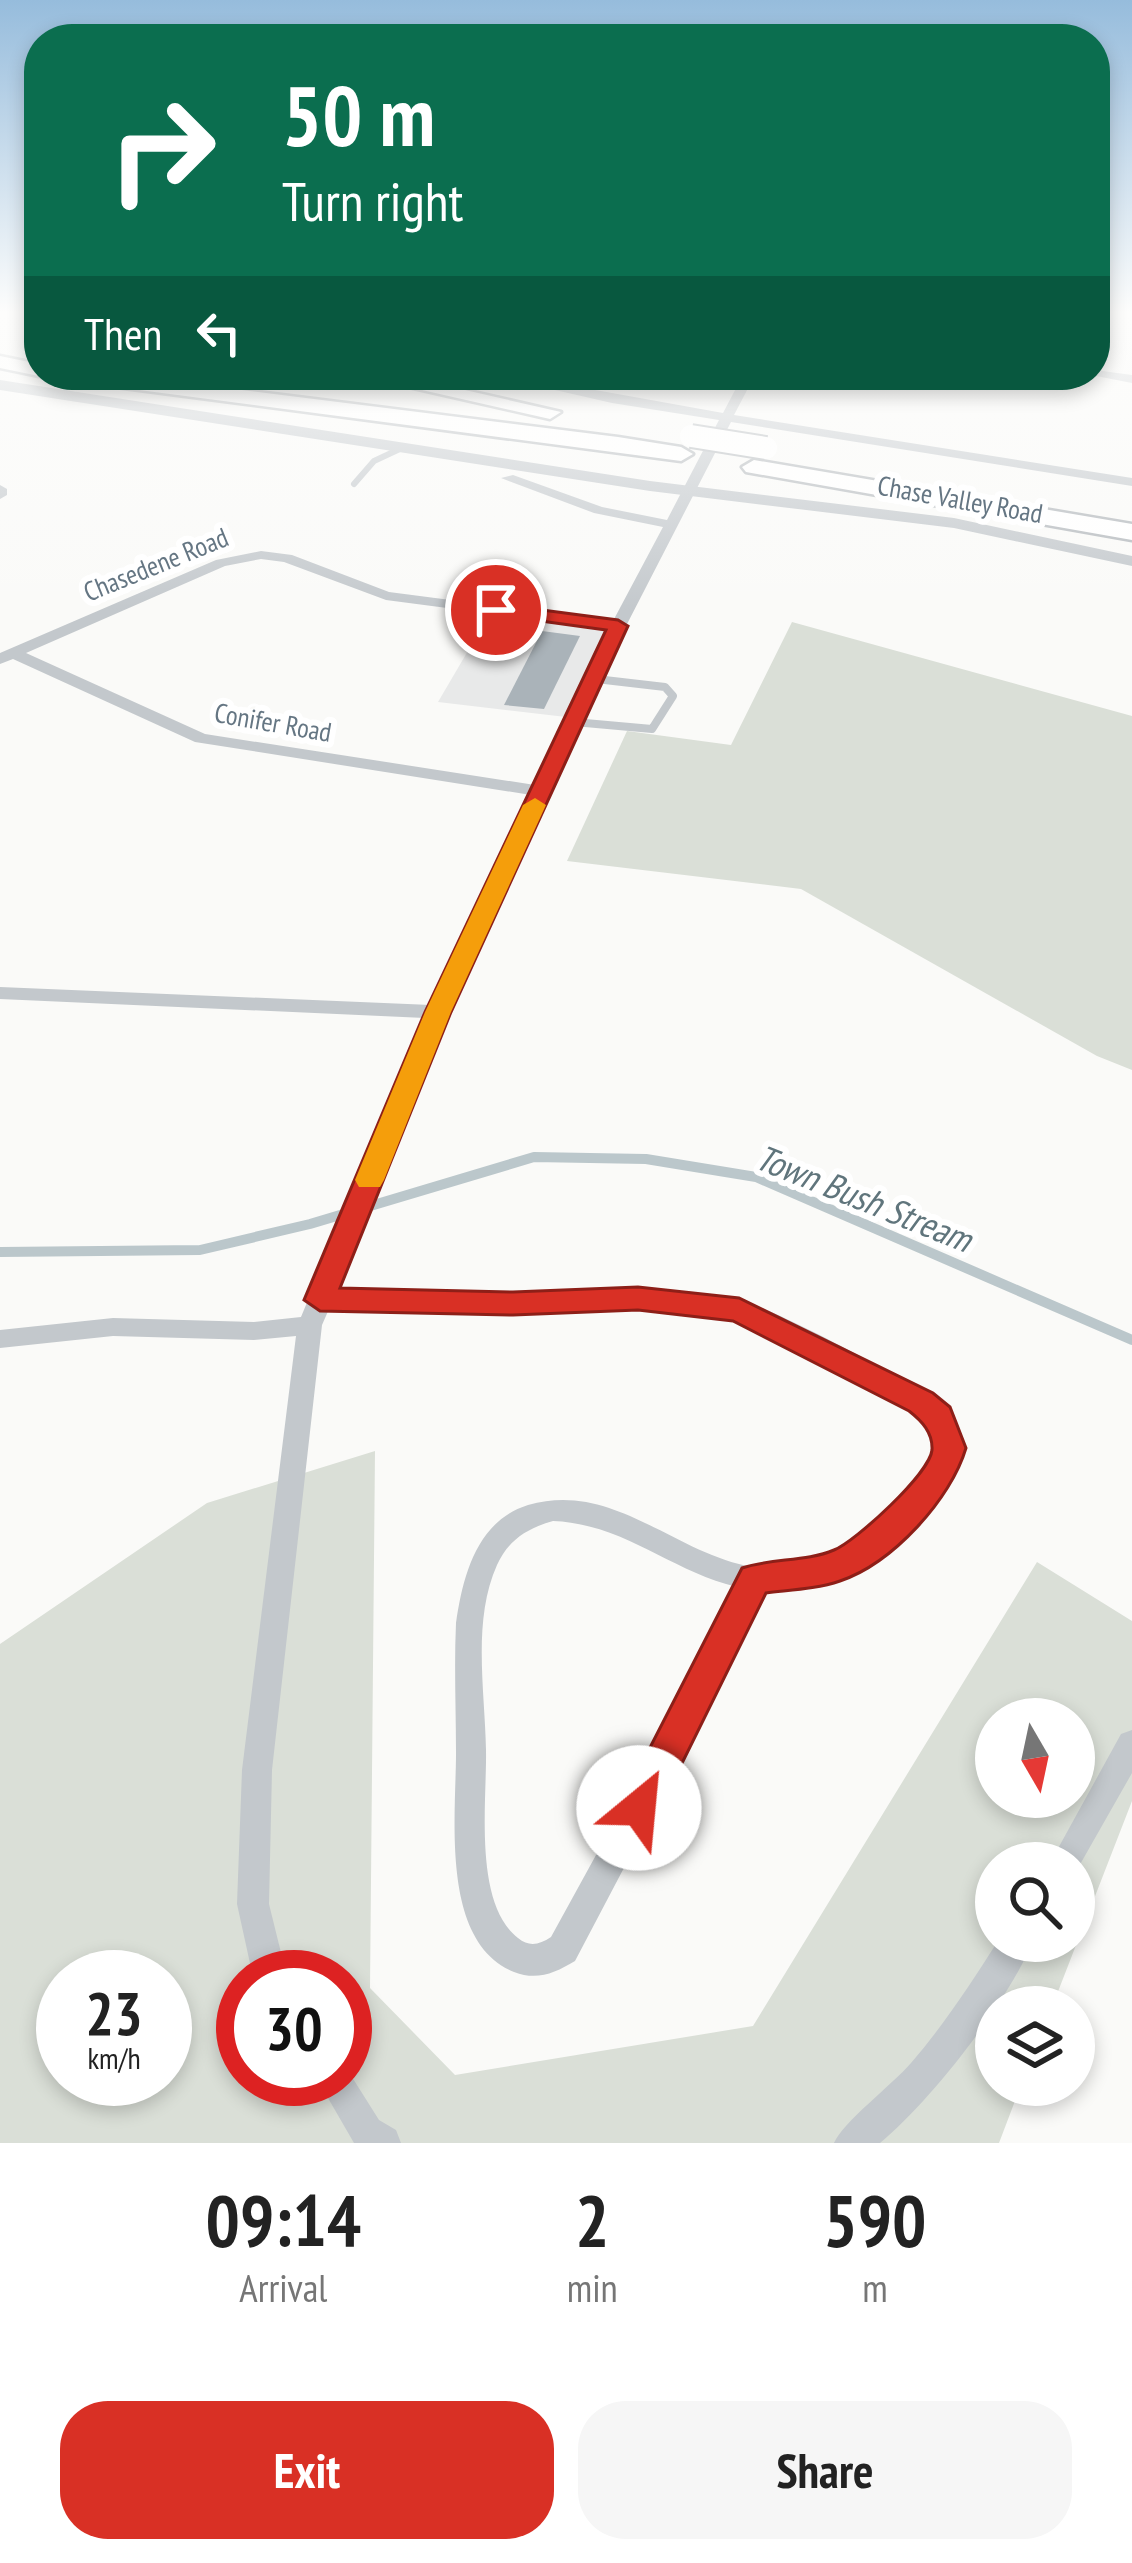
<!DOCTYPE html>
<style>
:root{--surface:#fff;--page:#f6f6f6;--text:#222;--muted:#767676;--accent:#d93025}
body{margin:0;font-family:"PT Sans Narrow",sans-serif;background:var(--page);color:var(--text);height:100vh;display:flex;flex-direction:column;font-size:45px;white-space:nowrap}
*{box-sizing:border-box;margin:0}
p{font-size:39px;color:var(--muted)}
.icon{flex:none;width:66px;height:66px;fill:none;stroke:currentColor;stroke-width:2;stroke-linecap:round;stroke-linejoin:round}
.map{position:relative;height:2143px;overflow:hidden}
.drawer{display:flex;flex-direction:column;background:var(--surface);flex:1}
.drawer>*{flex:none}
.top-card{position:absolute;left:24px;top:24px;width:1086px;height:366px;border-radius:48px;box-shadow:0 6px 18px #0003;background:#0b6e4f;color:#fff;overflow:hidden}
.needle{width:78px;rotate:171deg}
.tools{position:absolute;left:975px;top:1698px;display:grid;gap:24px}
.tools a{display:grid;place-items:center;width:120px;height:120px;border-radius:50%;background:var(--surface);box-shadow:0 6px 18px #0003;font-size:60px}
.speed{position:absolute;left:36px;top:1950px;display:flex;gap:24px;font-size:60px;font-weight:700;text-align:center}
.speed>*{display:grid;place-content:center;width:156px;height:156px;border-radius:50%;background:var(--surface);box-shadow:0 6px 18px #0003;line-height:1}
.speed small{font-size:30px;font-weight:400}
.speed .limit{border:18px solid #d22;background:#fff;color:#111}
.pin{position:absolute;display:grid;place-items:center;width:102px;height:102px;color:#fff;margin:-51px;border:6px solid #fff;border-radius:50%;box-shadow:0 3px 12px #0007}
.me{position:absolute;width:132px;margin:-66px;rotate:28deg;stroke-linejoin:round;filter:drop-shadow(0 0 9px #0008)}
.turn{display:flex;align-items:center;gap:42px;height:252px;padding:0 60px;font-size:54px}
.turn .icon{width:156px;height:156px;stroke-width:2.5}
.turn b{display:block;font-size:84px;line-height:102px}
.then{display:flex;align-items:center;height:114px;padding:0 60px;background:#0003;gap:24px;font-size:45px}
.eta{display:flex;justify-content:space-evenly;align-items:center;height:204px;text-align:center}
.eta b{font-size:72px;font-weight:700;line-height:84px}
.primary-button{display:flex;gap:24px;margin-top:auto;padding:24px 60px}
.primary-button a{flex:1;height:138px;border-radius:48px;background:var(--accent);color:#fff;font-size:48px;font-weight:700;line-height:138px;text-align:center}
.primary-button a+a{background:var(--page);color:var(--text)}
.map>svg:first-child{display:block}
.built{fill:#e8e9e9}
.green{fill:#dadfd7;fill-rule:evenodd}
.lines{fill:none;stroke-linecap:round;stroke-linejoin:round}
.stream{stroke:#bbc7cb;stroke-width:10}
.building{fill:#aab3b9}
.motorway-casing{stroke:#b4b9bd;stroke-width:5}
.service-far1{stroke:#c3c8cc;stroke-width:6}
.service{stroke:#c3c8cc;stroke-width:8}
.minor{fill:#c3c8cc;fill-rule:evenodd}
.tertiary{fill:#c3c8cc;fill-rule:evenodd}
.motorway{fill:#fff;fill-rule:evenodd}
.motorway-bridge-casing{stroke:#b4b9bd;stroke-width:26;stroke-linecap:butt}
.motorway-bridge{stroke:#fff;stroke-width:22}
.route{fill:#d93025;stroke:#8d1f18;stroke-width:3}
.slow{fill:#f59e0b}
.labels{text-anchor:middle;stroke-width:12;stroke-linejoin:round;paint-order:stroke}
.far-street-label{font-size:27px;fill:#657683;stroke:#fff}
.water-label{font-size:36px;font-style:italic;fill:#60757c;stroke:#fff}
</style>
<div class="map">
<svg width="1132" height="2143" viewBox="0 0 1132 2143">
<rect width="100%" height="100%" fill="#fafaf8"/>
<path class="built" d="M489,615L608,628L566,717L438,702Z"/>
<path class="green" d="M792,622L1132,716V1070L1097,1056L801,889L567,861L627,731L731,745Z
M375,1451L370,1988L455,2075L753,2026L1037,1562L1132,1621V1801L1052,2007H996V2085H1021L999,2143H0V1644L207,1503ZM996,1719H1074V1797H996ZM996,1863H1074V1941H996ZM63,1977H165V2079H63ZM243,1977H345V2079H243Z"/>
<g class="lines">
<path class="stream" d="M0,1252L200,1250L310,1224L534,1157L646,1159L756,1177L1132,1340"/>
</g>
<path class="building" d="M542,631L580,636L544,709L504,705Z"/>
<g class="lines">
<g class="motorway-casing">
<path id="motorway" d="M0,356L39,364V375H45L39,376L0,368Z
M59,375H121L618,437L681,447L693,454L681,461L70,381Z
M356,375H399L561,412L550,419Z
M754,460L1132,524V540L746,472L742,467Z"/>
</g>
<path class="service-far1" d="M354,484L374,461L404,447"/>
<path class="service" d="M574,722L652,729L673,696L665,687L596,679"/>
<path class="minor" d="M1095,370L1132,375V383L1091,375H1095Z
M489,375H512L723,413L743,375H755L734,415L1132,478V486L731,422L626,626L448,1012L336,1291C397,1292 458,1296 519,1294C602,1291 684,1279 764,1309C797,1322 937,1392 952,1419C985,1476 891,1557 843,1576C817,1586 790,1592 762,1592L728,1670L575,1961C555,1973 537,1981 514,1972C440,1942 456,1817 456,1753C456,1709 454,1666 456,1623C463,1575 477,1521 528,1505C613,1480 674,1554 753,1567C804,1575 850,1550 886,1517C912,1494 937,1469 933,1433L912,1410L801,1348L745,1322L709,1312L655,1307L494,1313L329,1309L322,1325L272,1770L269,1904L287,1977H253L237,1904L242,1770L296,1336L254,1340L113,1336L0,1348V1330L113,1318L254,1322L301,1317L425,1018L0,999V987L431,1005L531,795L195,742L13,659L0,664V653L216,560L261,551L292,555L389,592L613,621L663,527L594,513L501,478L513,475L602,507L667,520L719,420L612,403ZM261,559L284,562L386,600L609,629L535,785L205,734L26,653L225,566ZM553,1521C625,1524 670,1571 737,1587L707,1653L551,1937C539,1945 529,1947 518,1938C473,1903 487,1801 486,1750C485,1691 472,1621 497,1565C508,1540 528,1528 553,1521Z
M0,485L7,489V495L0,499Z
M1132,1730V1773L1074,1875V1863H1050L1121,1734Z
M998,1941H1033C1008,2002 931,2101 880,2143H834C843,2122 892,2085 911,2063C944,2025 971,1983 998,1941Z
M345,2066L379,2120L396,2130L401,2143H354L317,2079H345Z"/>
<path class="tertiary" d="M0,380L650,481L954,518L1132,556V566L954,528L650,491L0,390Z"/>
<use href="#motorway" class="motorway"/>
<g class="motorway-bridge-casing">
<path id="motorway-bridge" d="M691,436L766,448"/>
</g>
<use href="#motorway-bridge" class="motorway-bridge"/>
</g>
<linearGradient id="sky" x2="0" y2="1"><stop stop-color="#96bcdc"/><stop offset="0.51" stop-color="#fdfdfc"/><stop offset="1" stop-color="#fdfdfc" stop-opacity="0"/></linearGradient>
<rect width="1132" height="613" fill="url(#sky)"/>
<path class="route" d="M496,604L618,620L628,626L451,1012L340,1288L513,1292L638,1287L739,1298L933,1393L950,1407L966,1448C951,1499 893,1563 840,1581C817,1589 790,1590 766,1593L653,1822L639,1827L624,1822L619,1808L742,1568C771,1558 806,1562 834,1550C856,1541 930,1473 932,1450C933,1433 922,1421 909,1411L733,1321L638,1310L513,1315L320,1311L304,1300L425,1012L606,630L490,614V606Z"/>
<path class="slow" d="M535,798L546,805L451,1012L384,1180L380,1187H359L355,1180L425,1012L523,805Z"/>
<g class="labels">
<g class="far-street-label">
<text transform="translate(960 500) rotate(10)" y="9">Chase Valley Road</text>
<text transform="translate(156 565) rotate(-22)" y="9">Chasedene Road</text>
<text transform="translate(273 723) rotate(10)" y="9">Conifer Road</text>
</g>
<g class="water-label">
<text transform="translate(864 1198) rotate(22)" y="13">Town Bush Stream</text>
</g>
</g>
</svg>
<div class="tools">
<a><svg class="needle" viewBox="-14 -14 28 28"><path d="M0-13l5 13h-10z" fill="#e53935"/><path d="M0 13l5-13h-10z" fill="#767676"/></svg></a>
<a><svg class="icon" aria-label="search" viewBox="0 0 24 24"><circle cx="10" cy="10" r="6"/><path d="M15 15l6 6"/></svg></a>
<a><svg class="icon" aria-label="layers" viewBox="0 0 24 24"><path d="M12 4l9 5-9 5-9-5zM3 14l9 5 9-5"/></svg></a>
</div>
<div class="speed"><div>23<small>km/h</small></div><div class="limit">30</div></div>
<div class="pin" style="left:496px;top:610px;background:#d93025"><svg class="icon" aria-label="arrive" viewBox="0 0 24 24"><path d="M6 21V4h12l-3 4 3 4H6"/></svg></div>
<svg class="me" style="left:639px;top:1808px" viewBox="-20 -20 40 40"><circle r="19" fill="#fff"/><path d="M0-13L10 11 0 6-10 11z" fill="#d93025"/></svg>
<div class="top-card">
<div class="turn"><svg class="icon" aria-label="right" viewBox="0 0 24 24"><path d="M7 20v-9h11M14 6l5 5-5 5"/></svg><div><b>50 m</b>Turn right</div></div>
<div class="then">Then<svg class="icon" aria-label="left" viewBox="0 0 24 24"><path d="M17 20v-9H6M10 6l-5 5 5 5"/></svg></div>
</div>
</div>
<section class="drawer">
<div class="eta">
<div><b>09:14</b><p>Arrival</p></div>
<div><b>2</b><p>min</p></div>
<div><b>590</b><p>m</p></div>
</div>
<div class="primary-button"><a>Exit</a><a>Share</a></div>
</section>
